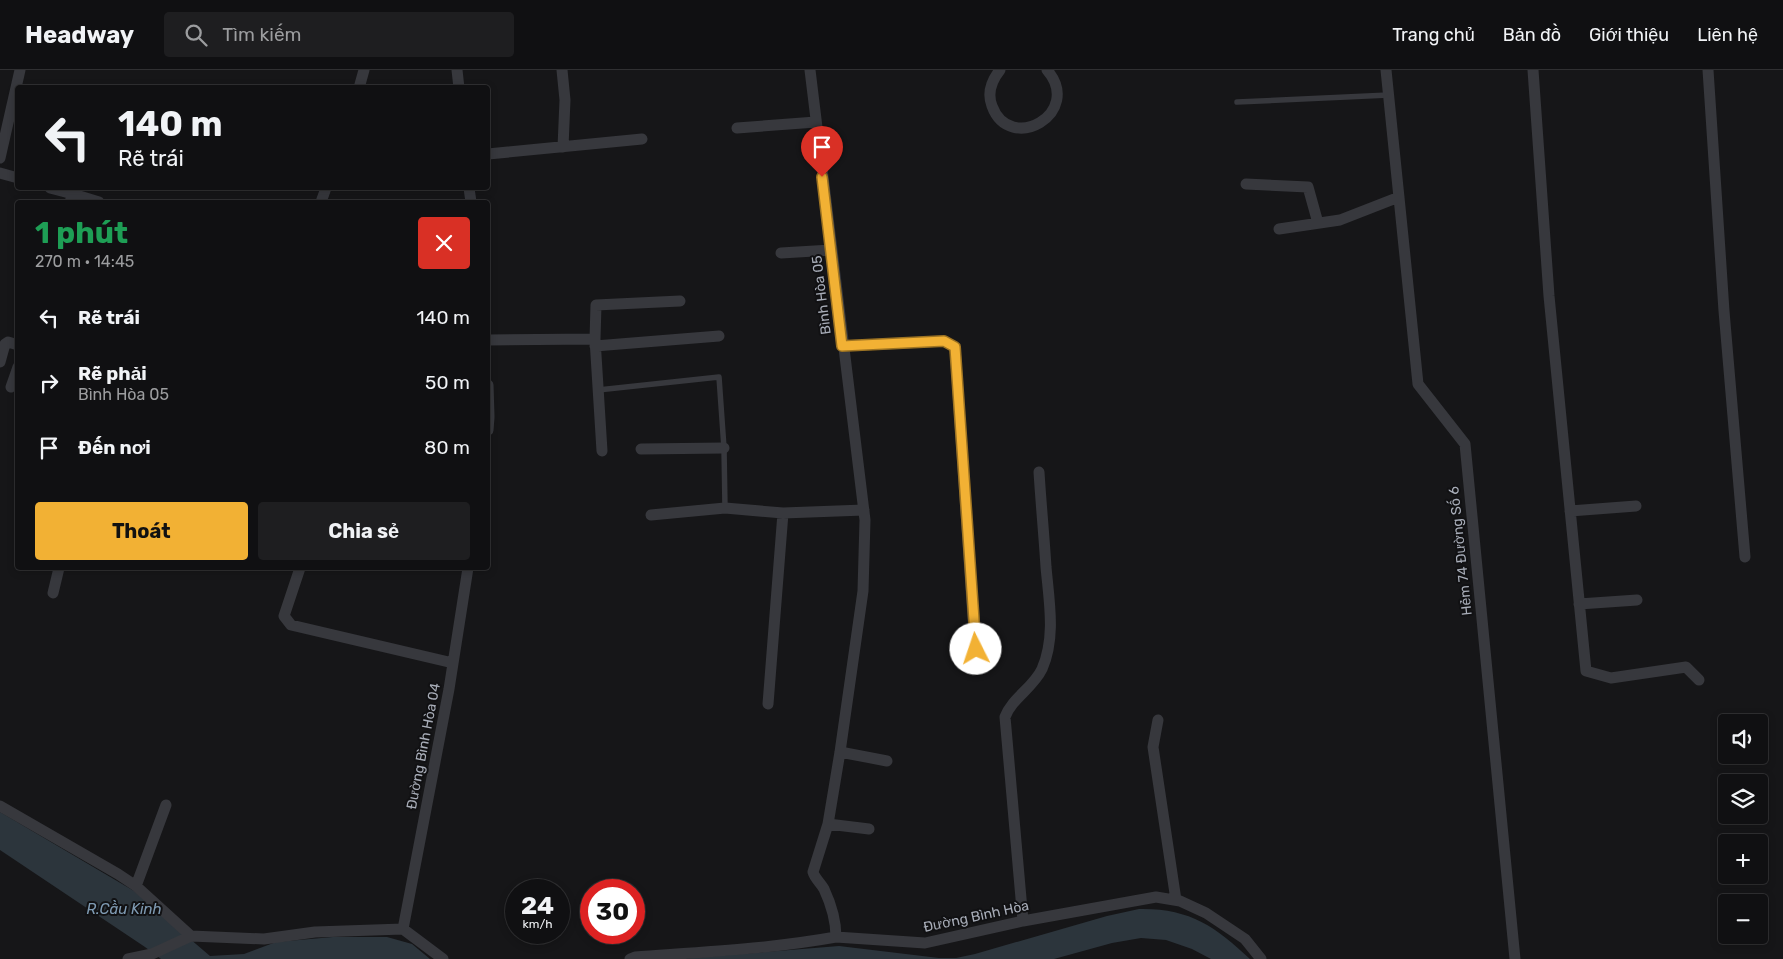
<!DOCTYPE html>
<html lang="vi">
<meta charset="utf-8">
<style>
:root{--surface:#101012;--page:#1e1e20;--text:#f1f3f6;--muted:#9c9d9f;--line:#303032;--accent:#f2b134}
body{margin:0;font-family:Rubik,sans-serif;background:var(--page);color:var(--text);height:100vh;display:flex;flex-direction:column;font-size:19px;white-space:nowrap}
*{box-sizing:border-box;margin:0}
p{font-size:16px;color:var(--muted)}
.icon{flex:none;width:28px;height:28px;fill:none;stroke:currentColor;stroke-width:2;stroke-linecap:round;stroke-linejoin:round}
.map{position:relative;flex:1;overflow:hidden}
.details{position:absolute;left:15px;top:130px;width:475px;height:370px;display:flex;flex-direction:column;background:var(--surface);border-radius:5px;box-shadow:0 2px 8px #0003,0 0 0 1px var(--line)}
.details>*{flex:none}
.guide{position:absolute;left:15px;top:15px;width:475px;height:105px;border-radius:5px;box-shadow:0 2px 8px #0003,0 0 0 1px var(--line);background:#101012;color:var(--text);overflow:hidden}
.buttons{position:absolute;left:1718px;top:644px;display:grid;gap:10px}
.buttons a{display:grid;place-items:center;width:50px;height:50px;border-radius:5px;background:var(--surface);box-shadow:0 2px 8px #0003,0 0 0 1px var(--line);font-size:25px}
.speed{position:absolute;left:505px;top:809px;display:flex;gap:10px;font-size:25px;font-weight:700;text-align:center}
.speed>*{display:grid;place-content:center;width:65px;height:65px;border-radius:50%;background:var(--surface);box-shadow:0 2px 8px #0003,0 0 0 1px var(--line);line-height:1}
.speed small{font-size:12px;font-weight:400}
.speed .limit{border:8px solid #d22;background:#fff;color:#111}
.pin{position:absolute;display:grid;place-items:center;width:42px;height:42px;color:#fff;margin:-51px -21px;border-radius:50% 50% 50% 0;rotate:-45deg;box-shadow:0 0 5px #0007}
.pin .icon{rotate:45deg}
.me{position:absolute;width:55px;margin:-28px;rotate:356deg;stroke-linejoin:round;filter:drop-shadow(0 0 4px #0008)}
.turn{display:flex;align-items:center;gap:18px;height:105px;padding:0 20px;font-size:22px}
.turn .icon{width:65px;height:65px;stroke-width:2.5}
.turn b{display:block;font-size:35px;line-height:42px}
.round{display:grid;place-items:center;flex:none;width:52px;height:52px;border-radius:5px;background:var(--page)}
.head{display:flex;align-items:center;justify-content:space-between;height:85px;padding:0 20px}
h1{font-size:30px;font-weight:700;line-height:38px;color:#1e9e55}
.primary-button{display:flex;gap:10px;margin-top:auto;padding:10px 20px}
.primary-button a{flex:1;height:58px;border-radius:5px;background:var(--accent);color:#111;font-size:20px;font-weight:700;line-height:58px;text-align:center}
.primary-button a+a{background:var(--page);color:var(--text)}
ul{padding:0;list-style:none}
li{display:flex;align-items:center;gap:15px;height:65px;padding:0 20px}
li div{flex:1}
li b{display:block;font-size:19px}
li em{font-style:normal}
header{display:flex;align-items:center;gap:30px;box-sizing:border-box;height:70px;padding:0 25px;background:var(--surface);border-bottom:1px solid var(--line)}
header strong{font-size:24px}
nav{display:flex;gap:28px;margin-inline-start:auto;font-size:18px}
.search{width:350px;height:45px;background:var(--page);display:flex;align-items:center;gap:12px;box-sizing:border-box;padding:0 18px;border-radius:5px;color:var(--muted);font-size:19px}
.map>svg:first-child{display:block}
.water{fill:#2c353c}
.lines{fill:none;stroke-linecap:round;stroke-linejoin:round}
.lane{stroke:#37383d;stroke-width:5.5}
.street{stroke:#37383d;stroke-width:11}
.route-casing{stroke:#9d7322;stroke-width:12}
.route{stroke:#f2b134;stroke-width:9}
.labels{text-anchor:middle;stroke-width:4;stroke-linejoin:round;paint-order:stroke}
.street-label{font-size:14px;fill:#a8adb8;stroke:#111113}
.water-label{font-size:15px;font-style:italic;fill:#7f9bb3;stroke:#111113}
</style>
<header>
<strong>Headway</strong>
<div class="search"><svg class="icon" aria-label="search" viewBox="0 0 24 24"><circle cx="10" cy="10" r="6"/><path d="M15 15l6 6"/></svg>Tìm kiếm</div>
<nav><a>Trang chủ</a><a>Bản đồ</a><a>Giới thiệu</a><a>Liên hệ</a></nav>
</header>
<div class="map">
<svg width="1783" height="889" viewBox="0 0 1783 889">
<rect width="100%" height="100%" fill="#161618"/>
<path class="water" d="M0,742L134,821L210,886L244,884L276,872L333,867H387L412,874L430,889H161L145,877L0,780Z
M1139,839C1189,838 1215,856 1250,889H1211L1192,879L1166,870L1141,868L1112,873L1054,889H680L839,876L939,888H956L975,884L1107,846Z"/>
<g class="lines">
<path class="lane" d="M1237,32L1389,25
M598,320L719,307L724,378L725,438"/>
<path class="street" d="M457,0L459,18
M562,0L565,30L563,77
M810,0L865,450L863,521L840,682L828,754L813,802C815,809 821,813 824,819C831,834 836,851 836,867L925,873L1023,851L1156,827L1180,831L1206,843L1245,869L1261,889
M1000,0C992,10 987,23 992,36C1010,85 1084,43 1047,0
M1386,0L1418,314L1465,374L1515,889
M1533,0L1549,226L1586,601L1611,608L1686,597L1699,610
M1708,0L1724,241L1745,487
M359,18L364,0
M737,58L816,52
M488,84L642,69
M0,88L20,0
M0,103L18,108
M1246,114L1308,117L1318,153
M50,118L73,124L70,132
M469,118L471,132
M73,124L99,132
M321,132L326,118
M1279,159L1340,150L1399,127
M781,183L831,180
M595,269L596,235L680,231
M488,270L595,269L602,381
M595,276L719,266
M842,276L944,271L955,277L975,579
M0,292L5,274L8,272L18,275
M488,315L489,347L488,360
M11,317L18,297
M641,379L724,378
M1570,441L1636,436
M651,445L725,438L783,443L864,440
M300,498L284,546L291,555L453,593
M53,523L59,498
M1579,534L1637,530
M768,634L783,443
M1158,650L1153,677L1176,830
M840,682L887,691
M0,736L118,804L136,816L191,866L264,869L315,862L403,859L443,889
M828,754L869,759
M136,816L166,735
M1023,851L1005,647C1012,628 1033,618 1042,599C1056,567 1049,531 1046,497C1044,465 1041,434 1039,402
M403,859L449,619L468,498
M128,889L152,884L191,866
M630,889L635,887C703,882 769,879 836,867"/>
</g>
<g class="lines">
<g class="route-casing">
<path id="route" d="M822,107L842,276L944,271L955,277L976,579"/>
</g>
<use href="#route" class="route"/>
</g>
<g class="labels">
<g class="street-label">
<text transform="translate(821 225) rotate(-97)" y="5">Bình Hòa 05</text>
<text transform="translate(1460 481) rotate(-96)" y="5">Hẻm 74 Đường Số 6</text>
<text transform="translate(423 676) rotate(-79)" y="5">Đường Bình Hòa 04</text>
<text transform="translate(976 846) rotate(-12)" y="5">Đường Bình Hòa</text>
</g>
<g class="water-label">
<text x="124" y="844">R.Cầu Kinh</text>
</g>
</g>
</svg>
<div class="buttons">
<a><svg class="icon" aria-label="sound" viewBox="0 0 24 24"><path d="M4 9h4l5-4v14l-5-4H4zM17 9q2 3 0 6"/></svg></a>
<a><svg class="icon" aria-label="layers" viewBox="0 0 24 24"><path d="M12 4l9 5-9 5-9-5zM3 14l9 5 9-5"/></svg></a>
<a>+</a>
<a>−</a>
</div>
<div class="speed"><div>24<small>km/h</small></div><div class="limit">30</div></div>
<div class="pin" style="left:822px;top:107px;background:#d93025"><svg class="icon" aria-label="arrive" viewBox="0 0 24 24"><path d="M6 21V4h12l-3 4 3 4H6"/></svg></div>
<svg class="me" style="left:976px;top:579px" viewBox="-20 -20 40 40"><circle r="19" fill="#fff"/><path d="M0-13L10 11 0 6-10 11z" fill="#f2b134"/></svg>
<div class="guide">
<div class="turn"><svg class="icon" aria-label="left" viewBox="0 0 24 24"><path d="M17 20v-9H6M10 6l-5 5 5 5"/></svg><div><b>140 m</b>Rẽ trái</div></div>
</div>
<section class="details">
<div class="head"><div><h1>1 phút</h1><p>270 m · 14:45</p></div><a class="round" style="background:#d93025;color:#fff"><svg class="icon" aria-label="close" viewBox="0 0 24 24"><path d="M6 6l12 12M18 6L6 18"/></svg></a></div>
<ul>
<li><svg class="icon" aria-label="left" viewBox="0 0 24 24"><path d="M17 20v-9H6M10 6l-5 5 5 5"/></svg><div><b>Rẽ trái</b></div><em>140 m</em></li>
<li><svg class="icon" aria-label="right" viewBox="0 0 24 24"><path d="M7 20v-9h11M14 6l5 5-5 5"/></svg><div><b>Rẽ phải</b><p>Bình Hòa 05</p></div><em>50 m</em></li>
<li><svg class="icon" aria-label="arrive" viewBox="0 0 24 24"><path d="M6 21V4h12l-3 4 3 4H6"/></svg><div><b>Đến nơi</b></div><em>80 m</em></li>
</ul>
<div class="primary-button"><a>Thoát</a><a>Chia sẻ</a></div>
</section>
</div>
